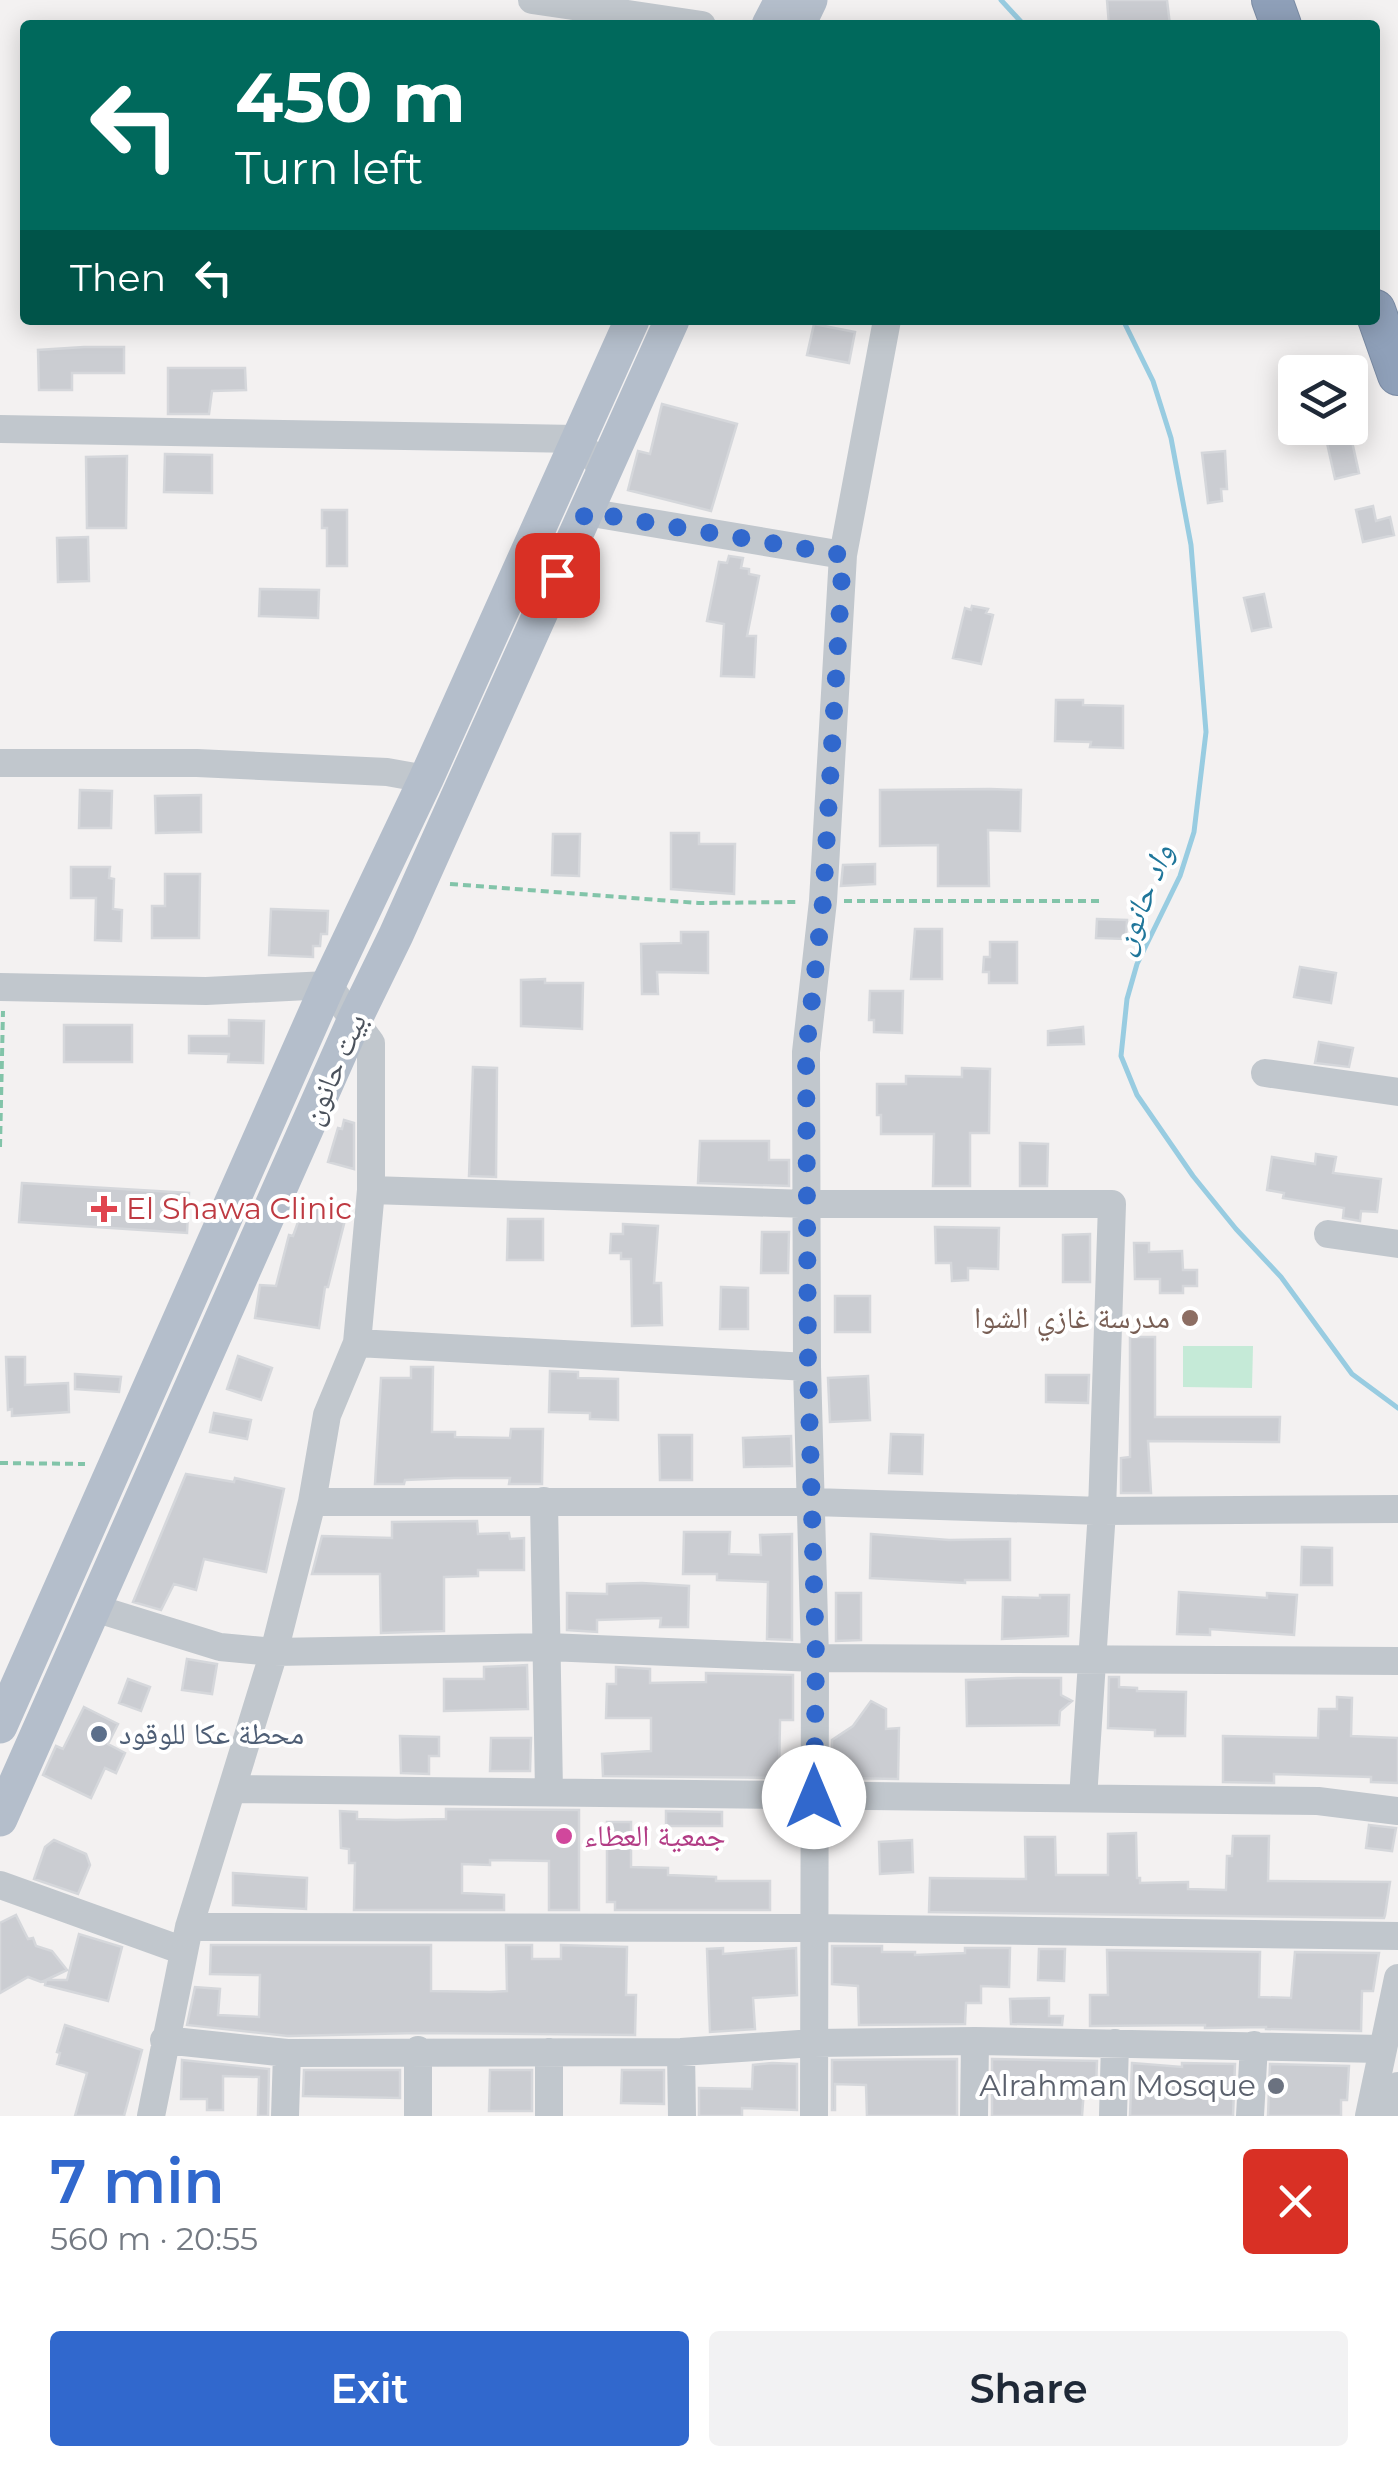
<!DOCTYPE html>
<meta charset="utf-8">
<style>
:root{--surface:#fff;--page:#f2f2f3;--text:#1f2937;--muted:#747a83;--accent:#3168cd}
body{margin:0;font-family:Montserrat,"Noto Naskh Arabic",sans-serif;background:var(--page);color:var(--text);height:100vh;display:flex;flex-direction:column;font-size:38px;white-space:nowrap}
*{box-sizing:border-box;margin:0}
p{font-size:32px;color:var(--muted)}
.icon{flex:none;width:55px;height:55px;fill:none;stroke:currentColor;stroke-width:2;stroke-linecap:round;stroke-linejoin:round}
.map{position:relative;height:2116px;overflow:hidden}
.details{display:flex;flex-direction:column;background:var(--surface);flex:1}
.details>*{flex:none}
.banner{position:absolute;left:20px;top:20px;width:1360px;height:305px;border-radius:10px;box-shadow:0 5px 25px #0003;background:#00695c;color:#fff;overflow:hidden}
.buttons{position:absolute;left:1278px;top:355px;display:grid;gap:20px}
.buttons a{display:grid;place-items:center;width:90px;height:90px;border-radius:10px;background:var(--surface);box-shadow:0 5px 25px #0003;font-size:50px}
.pin{position:absolute;display:grid;place-items:center;width:85px;height:85px;color:#fff;margin:-42px;border-radius:20px;box-shadow:0 5px 15px #0006}
.me{position:absolute;width:110px;margin:-55px;rotate:0deg;stroke-linejoin:round;filter:drop-shadow(0 0 8px #0008)}
.turn{display:flex;align-items:center;gap:35px;height:210px;padding:0 50px;font-size:45px}
.turn .icon{width:130px;height:130px;stroke-width:2.5}
.turn b{display:block;font-size:70px;line-height:85px}
.then{display:flex;align-items:center;height:95px;padding:0 50px;background:#0003;gap:20px;font-size:38px}
.round{display:grid;place-items:center;flex:none;width:105px;height:105px;border-radius:10px;background:var(--page)}
.head{display:flex;align-items:center;justify-content:space-between;height:170px;padding:0 50px}
h1{font-size:60px;font-weight:600;line-height:75px;color:var(--accent)}
.primary-button{display:flex;gap:20px;margin-top:auto;padding:20px 50px}
.primary-button a{flex:1;height:115px;border-radius:10px;background:var(--accent);color:#fff;font-size:40px;font-weight:600;line-height:115px;text-align:center}
.primary-button a+a{background:var(--page);color:var(--text)}
.map>svg:first-child{display:block}
.green{fill:#c5ead7}
.lines{fill:none;stroke-linecap:round;stroke-linejoin:round}
.stream{stroke:#98cce1;stroke-width:5}
.building{fill:#cbcdd2;stroke:#d5d7db;stroke-width:2.5}
.highway-casing{stroke:#7a8ba4;stroke-width:42}
.path{stroke:#82c4a9;stroke-width:4;stroke-dasharray:8 5;stroke-linecap:butt}
.minor{stroke:#c1c7cd;stroke-width:28}
.major{stroke:#b4becb;stroke-width:35}
.highway{stroke:#8fa0b9;stroke-width:40}
.route{stroke:#3168cd;stroke-width:18;stroke-dasharray:0 32.4}
.health-dot{fill:#e0444e;stroke:#fff;stroke-width:4}
.education-dot{fill:#8d6e63;stroke:#fff;stroke-width:4}
.service-dot{fill:#5c6f8a;stroke:#fff;stroke-width:4}
.hotel-dot{fill:#d1479c;stroke:#fff;stroke-width:4}
.worship-dot{fill:#6b7280;stroke:#fff;stroke-width:4}
.labels{text-anchor:middle;stroke-width:8;stroke-linejoin:round;paint-order:stroke}
.street-label{font-size:30px;fill:#4b525c;stroke:#fff}
.health-label{font-size:30px;fill:#be3a42;stroke:#fff;text-anchor:start}
.education-label{font-size:30px;fill:#785e54;stroke:#fff;text-anchor:end}
.service-label{font-size:30px;fill:#4e5e75;stroke:#fff;text-anchor:start}
.hotel-label{font-size:30px;fill:#b23c85;stroke:#fff;text-anchor:start}
.worship-label{font-size:30px;fill:#5b616d;stroke:#fff;text-anchor:end}
.water-label{font-size:32px;font-style:italic;fill:#1f769a;stroke:#fff}
</style>
<div class="map">
<svg width="1398" height="2116" viewBox="0 0 1398 2116">
<rect width="100%" height="100%" fill="#f3f1f1"/>
<path class="green" d="M1183,1346H1253L1252,1388L1183,1387Z"/>
<g class="lines">
<path class="stream" d="M1001,0L1024,25
M1123,320L1153,381L1171,438L1191,545L1206,732L1194,832L1180,876L1137,964L1127,999L1121,1056L1137,1095L1193,1176L1236,1229L1281,1277L1352,1374L1398,1408"/>
</g>
<path class="building" d="M1107,0H1167L1170,25H1109Z
M814,324L855,332L849,363L807,355Z
M84,347H124V373H72V390H39L38,350Z
M168,368H245L246,390L212,391L209,414H168Z
M662,404L737,424L711,511L628,490L638,451L650,454Z
M1349,428L1359,473L1335,479L1325,434Z
M1225,451L1227,489H1221L1222,501L1208,503L1202,453Z
M165,454L212,455V493L164,492Z
M127,456L126,528H87L86,457Z
M1373,506L1376,521L1390,517L1394,535L1363,542L1356,510Z
M322,510H347V566H327V528H322Z
M88,537L89,581L58,582L57,538Z
M729,556L743,558L741,568L749,569V574L759,576L747,636H756L754,677L721,676L724,624L707,621L719,562L727,563Z
M260,589L319,590L318,618L259,616Z
M1264,594L1271,627L1252,631L1244,598Z
M972,606L988,609L986,613L993,615L981,664L953,658L965,608L971,610Z
M1056,700H1083V705L1123,706V748L1090,747L1091,742L1055,741Z
M990,789L1021,790L1020,831L988,830L989,886H938V845L880,846V790Z
M80,790L112,791L111,828H79Z
M201,795V832L156,833L155,796Z
M671,833H699V844H735L734,894L671,889Z
M553,834H580L579,876L552,875Z
M875,864V884L841,886L843,865Z
M71,867H110L109,878L114,879L113,909L122,910L121,941L95,940L96,898H71Z
M165,874H200L199,938H152V906H165Z
M271,909L328,911L327,934H321L320,946H313V957L269,955Z
M1097,919L1127,920L1126,939L1096,938Z
M915,929H942V979H911Z
M681,932H708V973L657,972L658,994H642L641,944L681,943Z
M990,942H1017V983H989V972H983L984,957H990Z
M1300,967L1336,973L1331,1003L1294,997Z
M545,979V983H583L582,1029L521,1026V980Z
M870,991H903L902,1033L874,1032V1020H869Z
M229,1020L264,1021L263,1063L228,1062L229,1054L189,1053V1036H229Z
M64,1025H132V1062H64Z
M1083,1027L1084,1044L1048,1045V1031Z
M1319,1042L1353,1048L1349,1067L1315,1063Z
M473,1067L497,1068L496,1177L469,1176Z
M962,1068L990,1069L989,1133H970V1186H933L934,1134H881V1115H877V1084H906V1076L962,1077Z
M344,1120L354,1123V1169L328,1162L338,1128L342,1129Z
M700,1141H769V1160H789V1186L698,1183Z
M1020,1143L1048,1144L1047,1186H1020Z
M1316,1154L1336,1157L1333,1173L1381,1179L1377,1212L1361,1211L1360,1221L1343,1218L1344,1208L1283,1198L1284,1193L1267,1190L1272,1157L1315,1164Z
M22,1183L189,1193L187,1233L19,1222Z
M306,1200L346,1216L328,1287H325L319,1328L255,1318L260,1285L276,1286L289,1235L293,1236Z
M508,1219H543V1260H507Z
M623,1224L658,1226L654,1283H661L662,1325L632,1326L631,1259H621V1253H610L611,1234H623Z
M935,1227L999,1228L998,1269L968,1268V1280L952,1281L951,1263H936Z
M762,1232H789L788,1273H761Z
M1090,1234V1282H1063V1235Z
M1134,1243H1149V1252L1182,1251L1183,1270H1197V1286H1183V1293H1160V1279H1135Z
M721,1287L748,1288V1329H720Z
M835,1296H870V1332H835Z
M1130,1337H1155V1417H1280L1279,1442L1148,1441L1151,1493H1121V1458L1130,1457Z
M238,1356L272,1368L261,1400L227,1389Z
M6,1357H25V1385L68,1383L69,1412L12,1416V1409L8,1410Z
M411,1367H433L432,1432H455V1437L510,1438L511,1429H543L542,1484H509L510,1478H454L405,1480L404,1484H375L381,1378H411Z
M550,1371L578,1372V1378L618,1379V1420L590,1419V1413L549,1412Z
M75,1374L121,1377L119,1392L75,1389Z
M1046,1375H1089L1088,1403L1046,1402Z
M868,1376L870,1420L830,1422L828,1378Z
M214,1413L251,1420L247,1439L210,1432Z
M891,1434L923,1435L922,1474L889,1473Z
M659,1435H692V1480H660Z
M791,1436L792,1466L744,1467L743,1438Z
M186,1474L234,1482L235,1478L284,1489L266,1572L204,1559L196,1590L174,1584L161,1610L133,1602Z
M477,1521L478,1534L509,1533L510,1539L524,1538V1570H478V1576L444,1577V1631L381,1633L380,1574H312L322,1536L392,1538V1522Z
M684,1532H730L729,1554L761,1555L760,1535L792,1534V1640L767,1639L768,1582L717,1580V1574H683Z
M871,1534L949,1540L1010,1539V1580H965V1583L870,1578Z
M1302,1547L1332,1548V1585H1301Z
M642,1583L689,1586L688,1627H660L661,1618L597,1620V1632L567,1630V1593L607,1594V1584Z
M1179,1592L1267,1598V1593L1297,1595L1294,1635L1210,1629V1635L1177,1634Z
M836,1593H861V1640L836,1641Z
M1040,1595H1069L1068,1636L1002,1639L1003,1597L1040,1598Z
M187,1659L217,1664L212,1694L182,1690Z
M527,1665L528,1709L444,1711V1679H484V1667Z
M616,1667L650,1669V1683L706,1682V1673L793,1675V1720H780L779,1778L603,1776L602,1754L651,1751V1718H606L607,1684H616Z
M1109,1677H1119V1687L1137,1688V1691L1186,1692L1185,1736H1155V1730L1108,1728Z
M1017,1678H1061V1695L1072,1701L1060,1711L1059,1725L967,1726L966,1680Z
M128,1679L150,1687L141,1711L119,1703Z
M1337,1697L1352,1698L1351,1736L1398,1738V1783L1371,1782V1777L1274,1774V1783L1223,1782V1736L1318,1738L1319,1709H1337Z
M871,1701L886,1709V1729L899,1728L898,1779L844,1778L832,1769V1740L853,1726Z
M84,1707L118,1724L108,1744L125,1753L116,1773L105,1768L91,1798L43,1775L56,1746L63,1749Z
M400,1736L439,1737V1756H429V1774L401,1773Z
M491,1738H531L530,1771H490Z
M446,1809L579,1810V1910H549V1861L490,1860V1865L462,1864V1893L504,1895V1910H354L355,1863H349V1849L341,1848L340,1811L357,1812V1819L396,1820L446,1819Z
M666,1811L722,1812V1826H666Z
M607,1822H631V1867L668,1868V1875L716,1877V1881H770V1910H615V1902H607Z
M1369,1825L1396,1828L1392,1851L1366,1848Z
M1136,1833L1137,1878H1140V1883L1188,1882V1889L1226,1890L1227,1856H1232L1233,1836H1269L1268,1881L1390,1882L1385,1915L1384,1918L929,1912L930,1878L1026,1879L1025,1837H1055L1056,1875H1108V1834Z
M54,1840L86,1854L90,1865L78,1894L34,1879L45,1847Z
M912,1840L913,1872L880,1874L879,1842Z
M233,1873L307,1878L306,1909L233,1905Z
M16,1915L28,1939L33,1938L36,1946L52,1951L67,1970L46,1980H67L79,1934L122,1947L108,2001L45,1985L46,1980L41,1982L28,1977L0,1993V1923Z
M211,1945H431V1991L491,1992L507,1991L506,1945H532V1959H561V1945L627,1947L626,1995H636L635,2035L417,2033L288,2036L187,2025L195,1987L220,1989L218,2015L259,2017L260,1975L210,1974Z
M832,1946H882V1952H915V1955L965,1953V1948H1010L1009,1987L981,1986V2003H966L965,2024L859,2025L858,1986L832,1984Z
M723,1948V1954L796,1948L797,1995L753,1998L755,2029L710,2032L707,1949Z
M1039,1949H1065L1064,1981L1038,1980Z
M1107,1950L1260,1952L1259,1997L1291,1998L1295,1952L1379,1953L1373,1991H1362L1361,2031L1266,2029V2027L1205,2028V2025L1090,2026V1995H1108Z
M1049,1998V2016H1063L1062,2025L1011,2024L1010,1999Z
M65,2025L142,2050L124,2116H75L87,2073L57,2064L60,2053L57,2052Z
M957,2059V2116H867L866,2085L835,2084V2110H832V2060Z
M992,2059L1097,2061L1096,2089H1084L1082,2116H992Z
M182,2060L269,2069L268,2116H258L259,2077L223,2076V2110H207V2099H181Z
M772,2063L797,2064V2110L742,2108V2116H699V2088L752,2089L753,2065Z
M1132,2063L1182,2067V2063L1235,2064L1233,2116H1130Z
M1270,2064L1349,2066L1347,2100H1341V2116H1268Z
M304,2070H400V2098L303,2096Z
M490,2070H532V2111H489Z
M622,2070H664V2104L621,2103Z"/>
<g class="lines">
<g class="highway-casing">
<path id="highway" d="M1272,0L1281,25
M1375,310L1398,375"/>
</g>
<path class="path" d="M450,884L698,903L799,902
M844,901H1104
M0,1147L3,1011
M0,1463L85,1464"/>
<path class="minor" d="M532,0L702,25
M0,429L576,439L605,470
M586,512L843,555L887,320
M0,763H197L387,772L426,779
M0,987L206,991L328,985L371,1043V1190L357,1343L327,1415L312,1502L274,1652L189,1927L151,2116
M1265,1073L1398,1092
M371,1190L807,1204H1112L1102,1511L1083,1798
M1328,1234L1398,1244
M357,1343L807,1367
M544,1501L549,1792
M312,1502H813L1102,1511L1398,1509
M94,1608L220,1647L274,1652L548,1647L815,1658L1398,1661
M234,1789L1318,1801L1398,1811
M0,1885L184,1951
M189,1927L814,1928L1398,1936
M164,2040L287,2053L681,2052L814,2043L975,2041L1381,2049
M418,2050V2116
M549,2052V2116
M681,2052L682,2116
M285,2116L287,2053
M814,2116L815,1658L807,1367L806,1052L823,901L843,555
M974,2116L975,2041
M1113,2116L1115,2043
M1250,2116L1254,2045
M1369,2116L1398,1978
M1392,2116L1398,2086"/>
<path class="major" d="M769,25L782,0
M798,25L810,0
M0,1726L328,985L426,779L632,320
M0,1819L354,1021L396,935L672,320"/>
<use href="#highway" class="highway"/>
</g>
<g class="lines">
<path class="route" d="M557,575L586,512L843,555L823,902L806,1052L808,1367L816,1658L814,1797"/>
</g>
<path class="health-dot" d="M99 1194h10v10h10v10h-10v10h-10v-10h-10v-10h10z"/>
<circle class="education-dot" cx="1190" cy="1318" r="10"/>
<circle class="service-dot" cx="99" cy="1734" r="10"/>
<circle class="hotel-dot" cx="564" cy="1836" r="10"/>
<circle class="worship-dot" cx="1276" cy="2086" r="10"/>
<g class="labels">
<g class="street-label">
<text transform="translate(334 1069) rotate(-66)" y="10">بيت حانون</text>
</g>
<g class="health-label">
<text x="126" y="1219">El Shawa Clinic</text>
</g>
<g class="education-label">
<text x="1170" y="1328">مدرسة غازي الشوا</text>
</g>
<g class="service-label">
<text x="119" y="1744">محطة عكا للوقود</text>
</g>
<g class="hotel-label">
<text x="584" y="1846">جمعية العطاء</text>
</g>
<g class="worship-label">
<text x="1256" y="2096">Alrahman Mosque</text>
</g>
<g class="water-label">
<text transform="translate(1142 899) rotate(-68)" y="11">واد حانون</text>
</g>
</g>
</svg>
<div class="buttons">
<a><svg class="icon" aria-label="layers" viewBox="0 0 24 24"><path d="M12 4l9 5-9 5-9-5zM3 14l9 5 9-5"/></svg></a>
</div>
<div class="pin" style="left:557px;top:575px;background:#d93025"><svg class="icon" aria-label="arrive" viewBox="0 0 24 24"><path d="M6 21V4h12l-3 4 3 4H6"/></svg></div>
<svg class="me" style="left:814px;top:1797px" viewBox="-20 -20 40 40"><circle r="19" fill="#fff"/><path d="M0-13L10 11 0 6-10 11z" fill="#3168cd"/></svg>
<div class="banner">
<div class="turn"><svg class="icon" aria-label="left" viewBox="0 0 24 24"><path d="M17 20v-9H6M10 6l-5 5 5 5"/></svg><div><b>450 m</b>Turn left</div></div>
<div class="then">Then<svg class="icon" aria-label="left" viewBox="0 0 24 24"><path d="M17 20v-9H6M10 6l-5 5 5 5"/></svg></div>
</div>
</div>
<section class="details">
<div class="head"><div><h1>7 min</h1><p>560 m · 20:55</p></div><a class="round" style="background:#d93025;color:#fff"><svg class="icon" aria-label="close" viewBox="0 0 24 24"><path d="M6 6l12 12M18 6L6 18"/></svg></a></div>
<div class="primary-button"><a>Exit</a><a>Share</a></div>
</section>
